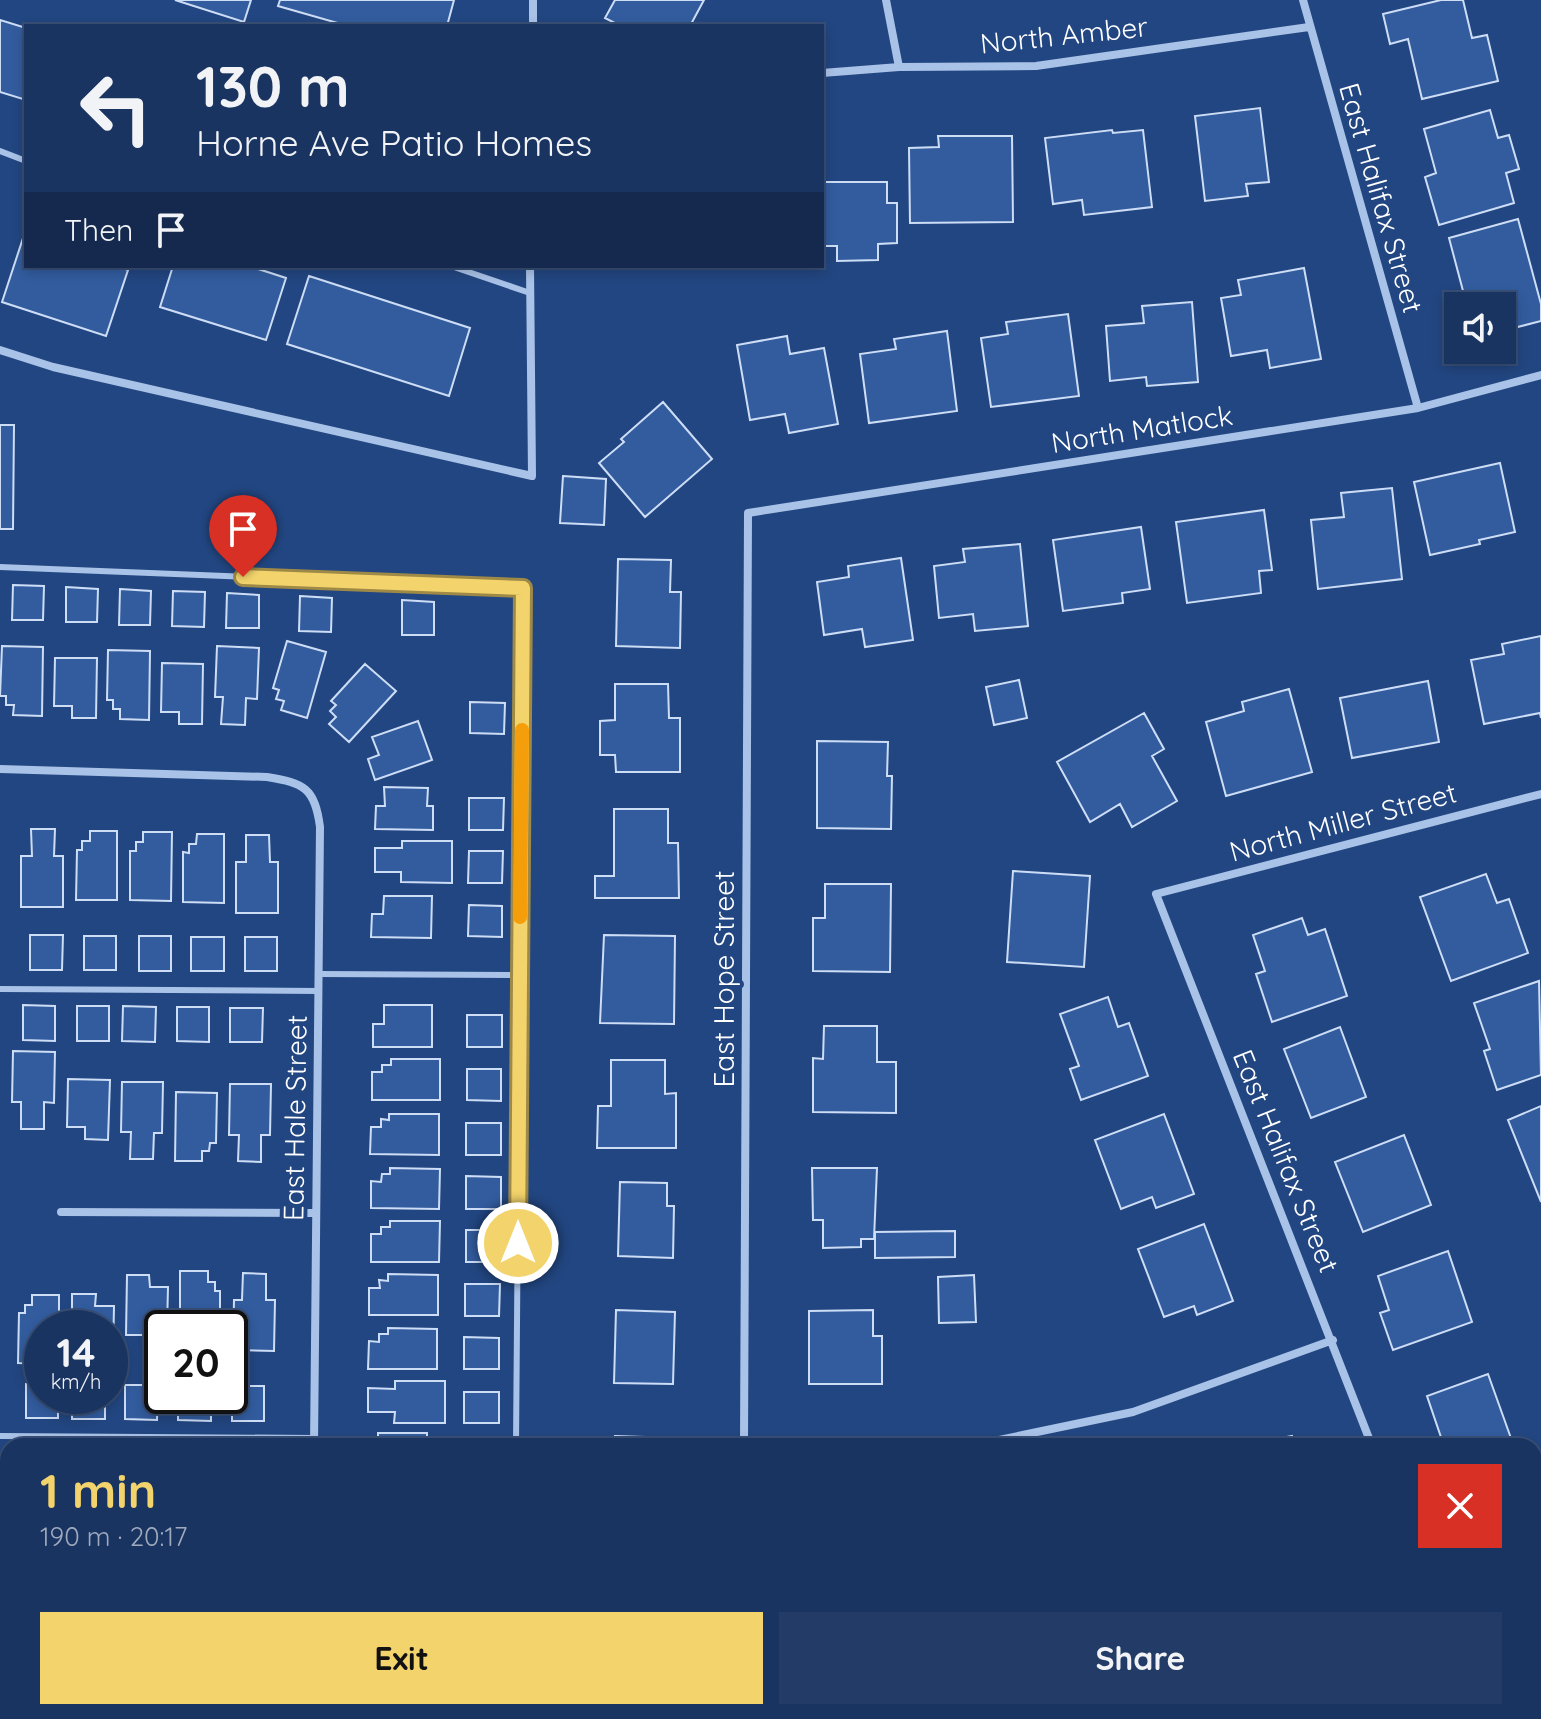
<!DOCTYPE html>
<meta charset="utf-8">
<style>
:root{--surface:#1a3461;--page:#233c67;--text:#f1f3f6;--muted:#9faabd;--line:#384f76;--accent:#f3d36b}
body{margin:0;font-family:Quicksand,sans-serif;background:var(--page);color:var(--text);height:100vh;display:flex;flex-direction:column;font-size:30px;white-space:nowrap}
*{box-sizing:border-box;margin:0}
p{font-size:26px;color:var(--muted)}
.icon{flex:none;width:44px;height:44px;fill:none;stroke:currentColor;stroke-width:2;stroke-linecap:round;stroke-linejoin:round}
.map{position:relative;flex:1;overflow:hidden}
.details{position:absolute;left:0px;top:1438px;width:1542px;height:282px;display:flex;flex-direction:column;background:var(--surface);border-radius:24px 24px 0 0;box-shadow:0 4px 12px #0003,0 0 0 2px var(--line)}
.details>*{flex:none}
.top-card{position:absolute;left:24px;top:24px;width:800px;height:244px;border-radius:0px;box-shadow:0 4px 12px #0003,0 0 0 2px var(--line);background:#1a3461;color:var(--text);overflow:hidden}
.fabs{position:absolute;left:1444px;top:292px;display:grid;gap:16px}
.fabs a{display:grid;place-items:center;width:72px;height:72px;border-radius:0px;background:var(--surface);box-shadow:0 4px 12px #0003,0 0 0 2px var(--line);font-size:40px}
.speed{position:absolute;left:24px;top:1310px;display:flex;gap:16px;font-size:40px;font-weight:700;text-align:center}
.speed>*{display:grid;place-content:center;width:104px;height:104px;border-radius:50%;background:var(--surface);box-shadow:0 4px 12px #0003,0 0 0 2px var(--line);line-height:1}
.speed small{font-size:20px;font-weight:400}
.speed .limit{border:4px solid #111;border-radius:12px;background:#fff;color:#111}
.pin{position:absolute;display:grid;place-items:center;width:68px;height:68px;color:#fff;margin:-82px -34px;border-radius:50% 50% 50% 0;rotate:-45deg;box-shadow:0 0 8px #0007}
.pin .icon{rotate:45deg}
.me{position:absolute;width:88px;margin:-44px;rotate:0deg;stroke-linejoin:round;filter:drop-shadow(0 0 6px #0008)}
.turn{display:flex;align-items:center;gap:28px;height:168px;padding:0 40px;font-size:36px}
.turn .icon{width:104px;height:104px;stroke-width:2.5}
.turn b{display:block;font-size:56px;line-height:68px}
.then{display:flex;align-items:center;height:76px;padding:0 40px;background:#0003;gap:16px;font-size:30px}
.round{display:grid;place-items:center;flex:none;width:84px;height:84px;border-radius:0px;background:var(--page)}
.headline{display:flex;align-items:center;justify-content:space-between;height:136px;padding:0 40px}
h1{font-size:48px;font-weight:700;line-height:60px;color:var(--accent)}
.cta{display:flex;gap:16px;margin-top:auto;padding:16px 40px}
.cta a{flex:1;height:92px;border-radius:0px;background:var(--accent);color:#111;font-size:32px;font-weight:700;line-height:92px;text-align:center}
.cta a+a{background:var(--page);color:var(--text)}
.map>svg:first-child{display:block}
.building{fill:#325c9e;stroke:#cdddf6;stroke-width:2}
.lines{fill:none;stroke-linecap:round;stroke-linejoin:round}
.lane{stroke:#a9c2e7;stroke-width:6}
.street{stroke:#a9c2e7;stroke-width:8}
.route-casing{stroke:#9e8946;stroke-width:20}
.route{stroke:#f3d36b;stroke-width:14}
.slow{stroke:#f59e0b;stroke-width:14}
.labels{text-anchor:middle;stroke-width:8;stroke-linejoin:round;paint-order:stroke}
.street-label{font-size:28px;fill:#fff;stroke:#224681}
</style>
<div class="map">
<svg width="1541" height="1719" viewBox="0 0 1541 1719">
<rect width="100%" height="100%" fill="#224681"/>
<path class="building" d="M175,0H251L244,22Z
M280,0H454L447,26H348L278,6Z
M615,0H704L690,26H614L615,23L605,18Z
M1441,0H1463L1472,38L1487,35L1498,81L1422,99L1408,39L1390,44L1383,14Z
M0,20L26,28V100L0,92Z
M1260,108L1269,182L1246,184L1248,196L1205,201L1195,116Z
M1490,110L1498,138L1509,135L1519,169L1506,173L1514,203L1439,225L1425,177L1436,173L1424,129Z
M1112,130L1113,133L1143,130L1152,207L1084,215L1082,200L1053,204L1045,138Z
M938,136H1012L1013,222L910,223L909,148L939,147Z
M822,182H887V203H897V243L878,244V260L837,261V246H822Z
M1518,219L1541,304V321L1502,331V306H1467L1449,238Z
M25,232L26,266H117L128,270L106,336L2,302Z
M173,266H249L286,278L266,340L160,307Z
M1304,268L1321,359L1270,368L1267,350L1231,356L1221,298L1241,295L1238,280Z
M309,276L470,328L449,396L287,344Z
M1192,302L1198,382L1147,386L1146,377L1110,381L1106,326L1144,323L1142,306Z
M1068,314L1079,396L991,407L981,338L1008,334L1006,322Z
M947,331L957,411L869,423L860,354L896,349L894,339Z
M787,336L790,354L824,348L838,424L789,433L785,414L750,420L737,345Z
M663,402L712,459L645,517L599,463L624,442L621,439Z
M0,425H14L13,529H0Z
M1500,463L1515,532L1479,540L1480,544L1430,555L1414,482Z
M563,476L606,479L604,525L560,523Z
M1392,488L1402,579L1318,589L1311,520L1344,517L1341,493Z
M1264,510L1272,570L1259,571L1261,593L1187,603L1176,522Z
M1141,527L1150,589L1122,593L1123,603L1063,611L1053,540Z
M1020,544L1028,626L975,631L973,614L939,618L934,566L965,562L963,549Z
M901,558L913,640L865,647L862,629L824,635L817,582L849,577L848,566Z
M618,559L671,560L670,592H681L680,648L616,646Z
M13,585L44,586L43,620H12Z
M66,587L98,589L97,622H66Z
M120,589L151,591L150,625H119Z
M173,591L205,592L204,627L172,626Z
M227,593L259,595V628H226Z
M300,596L332,598L331,632L299,631Z
M402,600L434,602V635H402Z
M1541,636V718L1540,713L1484,724L1471,660L1504,654L1502,644Z
M287,641L326,652L307,718L281,710L284,701L276,699L279,690L273,688Z
M2,646L43,647L42,716L13,715L14,705H6V696H0Z
M217,646L259,648L257,699L246,698L245,725L221,724L223,697H215Z
M108,650L150,651L149,720L120,719V709H113V700H107Z
M55,658H97L96,718H72V706H54Z
M162,663L203,664L202,724H179V712H161Z
M365,664L396,691L349,742L329,724L336,717L330,711L336,705L331,701Z
M1019,680L1027,718L994,725L986,687Z
M1428,681L1439,742L1352,758L1340,698Z
M615,684H668L669,718H680V772H616L615,755H600V721L615,720Z
M1289,689L1312,772L1226,796L1206,722L1244,711L1242,702Z
M470,702L505,703L504,734L470,733Z
M1144,713L1164,749L1152,756L1177,801L1132,827L1120,804L1090,822L1057,762Z
M418,721L432,760L375,780L368,759L379,755L372,737Z
M817,741L888,742L887,776H892L891,829L817,828Z
M384,787L428,788L427,806H433V830L375,829L376,806H385Z
M469,798H504L503,830H469Z
M614,809H668V843H678L679,898H595V876H614Z
M31,829H55L54,856H63V907H21V856H32Z
M90,831H117V900H76L77,850H82V841H90Z
M143,832H172L171,901L130,900V851H136V842H143Z
M197,834H224V903L183,902V852L189,853V844H196Z
M246,835H269L270,862H278V913H236V862H246Z
M402,841H452V883L401,882V872H375V848H402Z
M469,851H503L502,883H468Z
M1013,871L1090,876L1084,967L1007,962Z
M1486,874L1497,903L1509,899L1528,953L1451,981L1420,897Z
M825,884H891L890,972L813,971V918H825Z
M384,896H432L431,938L371,937L372,914H383Z
M469,905L502,906V937L468,936Z
M1302,918L1308,935L1325,929L1347,996L1272,1022L1256,974L1265,971L1253,935Z
M30,935H63L62,970H30Z
M604,935L675,936L674,1024L600,1023Z
M84,936H116V970H84Z
M139,936H171V971H139Z
M191,937H224V971H191Z
M245,937H277V971H245Z
M1539,981L1541,1075L1497,1090L1484,1051L1490,1049L1474,1003Z
M1108,997L1118,1027L1129,1023L1148,1076L1081,1100L1070,1069L1079,1066L1060,1014Z
M23,1005L55,1006V1041L23,1040Z
M384,1005H432V1047H373V1024H384Z
M77,1006H109V1041H77Z
M123,1006L156,1007L155,1042L122,1041Z
M177,1007H209V1042L177,1041Z
M230,1008H263L262,1042H230Z
M467,1015H502V1047H467Z
M824,1026H877V1062H896V1113L813,1112V1058L823,1059Z
M1340,1027L1366,1097L1311,1118L1284,1049Z
M13,1051L55,1052L54,1103L44,1102V1129H21V1102H12Z
M391,1059H440V1100H372V1072H382V1065H391Z
M611,1060H665V1094L676,1093V1148H597L598,1106H611Z
M467,1069H501V1101L467,1100Z
M68,1079L110,1080L108,1140L85,1139V1127H67Z
M122,1082H163L162,1133H154L153,1159H130L131,1132H121Z
M230,1084H271L270,1135H261V1162L238,1161L239,1135H229Z
M176,1092L217,1093L216,1143H210L209,1151H202V1161H175Z
M1541,1106V1202L1508,1120Z
M389,1114H439V1155L370,1154L371,1127H381V1119L389,1120Z
M1164,1114L1194,1194L1156,1208L1152,1197L1121,1209L1095,1140Z
M466,1123H501V1155H466Z
M1404,1135L1431,1205L1363,1232L1335,1162Z
M390,1168L440,1169L439,1209L371,1208V1181L381,1182L382,1174H390Z
M812,1168H877L874,1239H861V1247L823,1248V1220H813Z
M466,1176L501,1177V1209H466Z
M620,1182L667,1183V1206H674L673,1258L618,1256Z
M390,1221H440L439,1262H371V1234H381V1227H390Z
M1204,1224L1233,1301L1197,1315L1194,1306L1164,1317L1138,1249Z
M466,1230H500V1262H466Z
M955,1231V1257L875,1258V1232Z
M1448,1251L1472,1322L1393,1350L1380,1313L1389,1310L1378,1276Z
M180,1271H208V1282H215V1291H220V1328H180Z
M243,1273L266,1274V1300H275L274,1351L233,1350L234,1300H242Z
M388,1274L438,1275V1315H369V1288H380L379,1280L388,1281Z
M127,1275H149L150,1287H168L167,1328H162V1335H126Z
M974,1275L976,1322L939,1323L938,1277Z
M465,1284H500L499,1316H465Z
M72,1294H96L95,1306H114L113,1355H110V1328H72Z
M32,1295H59V1328H42V1364L18,1363L19,1313H25V1305H32Z
M616,1310L675,1312L673,1384L614,1383Z
M873,1310V1336H882V1384H809V1311Z
M388,1328L437,1329V1369H368L369,1341L379,1342V1334H388Z
M464,1337L499,1338V1369H464Z
M1488,1374L1512,1441L1497,1446H1444L1427,1396Z
M395,1381H445V1423H394L395,1412H368V1388L395,1389Z
M26,1384H42V1396H58V1418H26Z
M125,1385H158L157,1420L125,1419Z
M232,1386H264V1421H232Z
M464,1392H499V1423H464Z
M72,1396H105V1419H72Z
M178,1396H211V1421L178,1420Z
M378,1433H427V1446H378Z
M615,1436L675,1438L674,1446H615Z
M1292,1436L1294,1446H1239Z
M1534,1519L1541,1551V1572L1534,1573Z
M1541,1622V1696L1538,1697L1534,1682V1624Z
M376,1712H434V1719H365V1717H375Z
M461,1712L496,1713V1719H461Z
M597,1712H666V1719H597Z
M807,1712H863V1719H807Z
M1075,1712H1124L1131,1719H1069Z
M1175,1712H1264L1265,1719H1177Z
M1317,1712H1357L1333,1719H1319Z"/>
<g class="lines">
<path class="lane" d="M0,151L26,161
M451,266L530,293
M0,567L523,588L516,1446
M319,974L520,975
M0,989L319,991
M0,1436L315,1438
M514,1719V1712"/>
<path class="street" d="M886,0L899,67
M1303,0L1418,408
M533,26V0
M822,73L899,67L1036,66L1309,27
M0,350L53,367L532,476L530,266
M0,769L267,777C304,783 315,788 320,827L314,1446
M61,1212L316,1213
M744,1446L748,513L1418,408L1541,375
M970,1446L1133,1412L1333,1340
M1372,1446L1156,894L1541,794
M744,1712V1719
M1471,1712L1474,1719
M312,1719V1712"/>
</g>
<g class="lines">
<g class="route-casing">
<path id="route" d="M243,577L523,588L518,1243"/>
</g>
<use href="#route" class="route"/>
<path class="slow" d="M520,917L522,730"/>
</g>
<g class="labels">
<g class="street-label">
<text transform="translate(1064 35) rotate(-6)" y="10">North Amber</text>
<text transform="translate(1381 198) rotate(74)" y="10">East Halifax Street</text>
<text transform="translate(1142 429) rotate(-9)" y="10">North Matlock</text>
<text transform="translate(1343 822) rotate(-15)" y="10">North Miller Street</text>
<text transform="translate(724 979) rotate(-90)" y="10">East Hope Street</text>
<text transform="translate(295 1118) rotate(-89)" y="10">East Hale Street</text>
<text transform="translate(1286 1161) rotate(68)" y="10">East Halifax Street</text>
</g>
</g>
</svg>
<div class="fabs">
<a><svg class="icon" aria-label="sound" viewBox="0 0 24 24"><path d="M4 9h4l5-4v14l-5-4H4zM17 9q2 3 0 6"/></svg></a>
</div>
<div class="speed"><div>14<small>km/h</small></div><div class="limit">20</div></div>
<div class="pin" style="left:243px;top:577px;background:#d93025"><svg class="icon" aria-label="arrive" viewBox="0 0 24 24"><path d="M6 21V4h12l-3 4 3 4H6"/></svg></div>
<svg class="me" style="left:518px;top:1243px" viewBox="-20 -20 40 40"><circle r="17" fill="#f3d36b" stroke="#fff" stroke-width="3"/><path d="M0-11L8 9 0 5-8 9z" fill="#fff"/></svg>
<div class="top-card">
<div class="turn"><svg class="icon" aria-label="left" viewBox="0 0 24 24"><path d="M17 20v-9H6M10 6l-5 5 5 5"/></svg><div><b>130 m</b>Horne Ave Patio Homes</div></div>
<div class="then">Then<svg class="icon" aria-label="arrive" viewBox="0 0 24 24"><path d="M6 21V4h12l-3 4 3 4H6"/></svg></div>
</div>
<section class="details">
<div class="headline"><div><h1>1 min</h1><p>190 m · 20:17</p></div><a class="round" style="background:#d93025;color:#fff"><svg class="icon" aria-label="close" viewBox="0 0 24 24"><path d="M6 6l12 12M18 6L6 18"/></svg></a></div>
<div class="cta"><a>Exit</a><a>Share</a></div>
</section>
</div>
